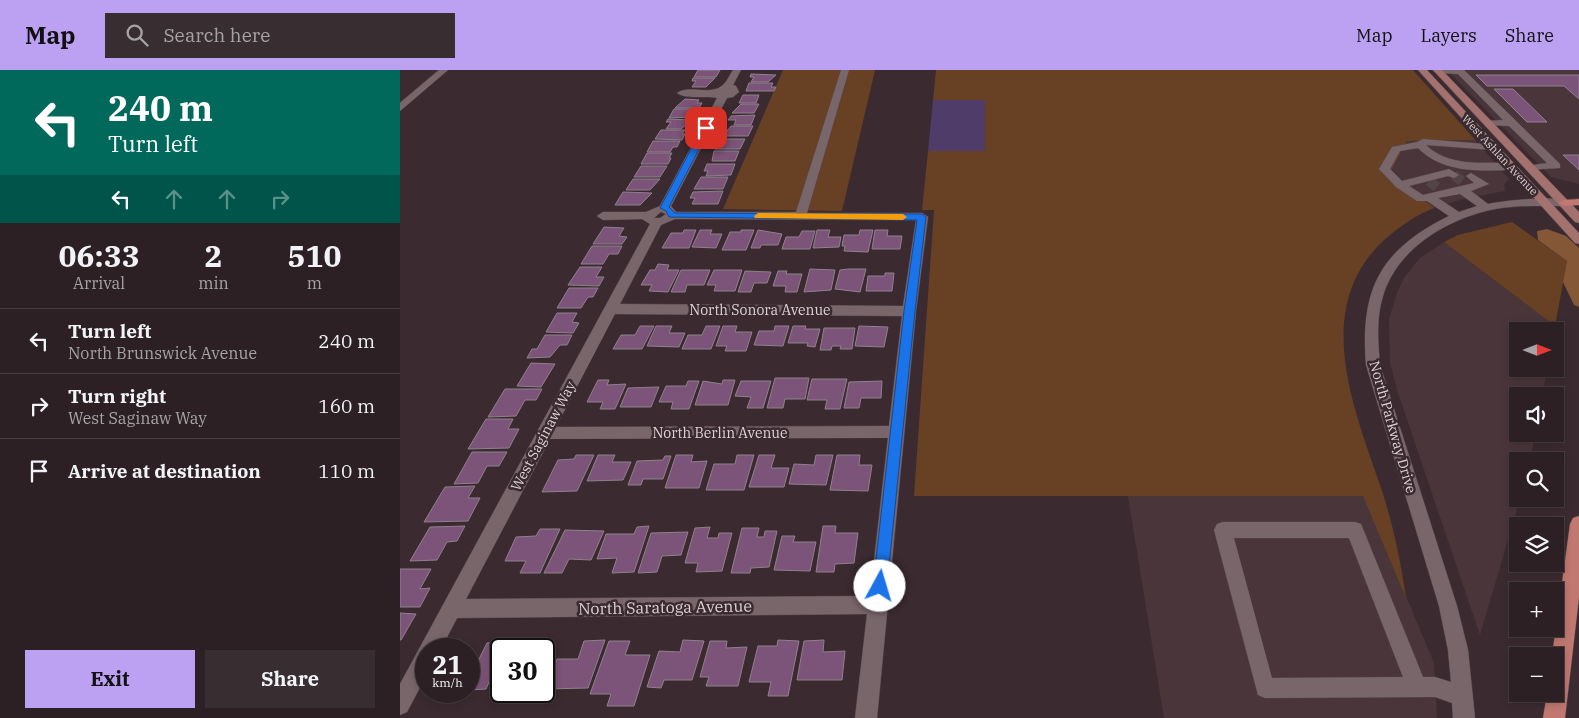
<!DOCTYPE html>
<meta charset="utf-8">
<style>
:root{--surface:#2c2024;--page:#382d31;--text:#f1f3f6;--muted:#a6a3a6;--line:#483e41;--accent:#bca0f2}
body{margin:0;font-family:"IBM Plex Serif",serif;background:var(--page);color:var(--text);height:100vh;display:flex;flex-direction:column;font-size:19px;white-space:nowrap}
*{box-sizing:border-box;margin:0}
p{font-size:16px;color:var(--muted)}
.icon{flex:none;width:28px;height:28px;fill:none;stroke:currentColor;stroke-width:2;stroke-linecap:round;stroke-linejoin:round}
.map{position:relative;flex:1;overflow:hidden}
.drawer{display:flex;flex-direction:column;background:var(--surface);width:400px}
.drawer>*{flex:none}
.guide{background:#00695c;color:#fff;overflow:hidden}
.needle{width:32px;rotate:90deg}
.buttons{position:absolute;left:1109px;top:252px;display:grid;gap:10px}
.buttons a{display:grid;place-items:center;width:55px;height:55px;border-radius:0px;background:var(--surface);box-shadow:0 2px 8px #0003,0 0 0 1px var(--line);font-size:25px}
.speed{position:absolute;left:15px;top:568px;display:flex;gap:10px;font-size:25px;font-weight:700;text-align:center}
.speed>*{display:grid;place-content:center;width:65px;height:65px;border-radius:50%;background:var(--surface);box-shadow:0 2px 8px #0003,0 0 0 1px var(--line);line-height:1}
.speed small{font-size:12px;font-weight:400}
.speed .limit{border:2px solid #111;border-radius:8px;background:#fff;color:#111}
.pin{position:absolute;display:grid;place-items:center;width:42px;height:42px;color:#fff;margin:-21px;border-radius:10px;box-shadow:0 2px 8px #0006}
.me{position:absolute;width:55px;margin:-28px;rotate:6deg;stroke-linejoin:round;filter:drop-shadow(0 0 4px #0008)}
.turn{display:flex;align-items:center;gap:18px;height:105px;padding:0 25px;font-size:22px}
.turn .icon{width:65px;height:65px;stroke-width:2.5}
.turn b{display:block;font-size:35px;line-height:42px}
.lanes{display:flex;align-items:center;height:48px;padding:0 25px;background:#0003;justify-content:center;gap:25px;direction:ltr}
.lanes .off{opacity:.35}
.eta{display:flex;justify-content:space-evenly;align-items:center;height:85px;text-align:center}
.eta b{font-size:30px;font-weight:700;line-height:35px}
.action{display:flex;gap:10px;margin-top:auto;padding:10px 25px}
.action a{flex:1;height:58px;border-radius:0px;background:var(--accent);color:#111;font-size:20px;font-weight:700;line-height:58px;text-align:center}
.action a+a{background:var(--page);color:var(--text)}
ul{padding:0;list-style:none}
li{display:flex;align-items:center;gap:15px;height:65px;padding:0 25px;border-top:1px solid var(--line)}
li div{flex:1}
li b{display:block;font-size:19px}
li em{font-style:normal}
header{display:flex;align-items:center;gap:30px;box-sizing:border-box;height:70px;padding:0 25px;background:var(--accent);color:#111}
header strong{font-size:24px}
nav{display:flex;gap:28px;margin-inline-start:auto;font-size:18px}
.search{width:350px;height:45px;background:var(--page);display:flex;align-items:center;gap:12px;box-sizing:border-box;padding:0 18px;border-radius:0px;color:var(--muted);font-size:19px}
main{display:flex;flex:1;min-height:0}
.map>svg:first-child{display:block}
.built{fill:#4a353b}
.green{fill:#684124}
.forest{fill:#845736}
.water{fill:#4f3c69}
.building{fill:#7d5479;stroke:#8e818c}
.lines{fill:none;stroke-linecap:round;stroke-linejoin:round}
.minor-tunnel{stroke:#534449;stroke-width:10;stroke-dasharray:10 5;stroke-linecap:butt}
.minor-casing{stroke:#55484d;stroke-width:1}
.major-casing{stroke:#55484d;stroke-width:1}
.highway-casing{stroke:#55484d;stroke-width:1}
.minor{fill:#78666b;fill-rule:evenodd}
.major{fill:#a3716e;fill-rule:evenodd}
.highway{fill:#c07870;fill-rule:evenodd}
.route{fill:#1a73e8;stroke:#114b97}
.slow{fill:#f59e0b}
.labels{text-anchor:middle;stroke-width:5;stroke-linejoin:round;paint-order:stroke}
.far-street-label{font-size:11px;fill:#dcd2d5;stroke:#3b2b30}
.street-label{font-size:14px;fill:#dcd2d5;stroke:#3b2b30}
.near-street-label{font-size:16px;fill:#dcd2d5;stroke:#3b2b30}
</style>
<header>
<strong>Map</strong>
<div class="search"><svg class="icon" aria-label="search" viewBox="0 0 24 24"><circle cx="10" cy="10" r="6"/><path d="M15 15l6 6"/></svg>Search here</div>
<nav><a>Map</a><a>Layers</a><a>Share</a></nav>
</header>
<main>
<section class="drawer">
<div class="guide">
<div class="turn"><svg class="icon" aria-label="left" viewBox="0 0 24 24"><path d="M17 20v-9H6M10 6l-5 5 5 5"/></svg><div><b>240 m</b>Turn left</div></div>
<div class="lanes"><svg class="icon" aria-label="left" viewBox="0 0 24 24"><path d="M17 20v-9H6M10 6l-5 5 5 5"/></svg><svg class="icon off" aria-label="ahead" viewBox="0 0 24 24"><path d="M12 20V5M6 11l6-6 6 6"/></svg><svg class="icon off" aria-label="ahead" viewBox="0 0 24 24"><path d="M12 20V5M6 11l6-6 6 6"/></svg><svg class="icon off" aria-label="right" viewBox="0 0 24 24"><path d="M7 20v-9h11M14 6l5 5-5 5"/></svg></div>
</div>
<div class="eta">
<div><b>06:33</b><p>Arrival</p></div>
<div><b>2</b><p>min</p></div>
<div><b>510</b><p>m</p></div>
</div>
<ul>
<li><svg class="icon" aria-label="left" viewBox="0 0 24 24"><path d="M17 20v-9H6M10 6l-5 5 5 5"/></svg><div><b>Turn left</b><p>North Brunswick Avenue</p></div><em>240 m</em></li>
<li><svg class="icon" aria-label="right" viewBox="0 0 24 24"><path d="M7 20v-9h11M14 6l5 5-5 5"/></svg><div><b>Turn right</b><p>West Saginaw Way</p></div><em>160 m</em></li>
<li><svg class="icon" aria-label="arrive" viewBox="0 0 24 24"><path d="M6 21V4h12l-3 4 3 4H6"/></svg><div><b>Arrive at destination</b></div><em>110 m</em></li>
</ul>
<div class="action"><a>Exit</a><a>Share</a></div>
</section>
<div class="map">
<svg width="1179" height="648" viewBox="0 0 1179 648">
<rect width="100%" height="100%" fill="#3b2b30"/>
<path class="built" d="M1047,0H1179V114L1151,107Z
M1075,70L1109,109L1104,114L1105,121L1063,129L1034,138L990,103L1007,71Z
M1044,172L1155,256L1154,261H1118V299H1147L1142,326H1118V364H1135L1130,391H1118V429H1120L1080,565L997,320L990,293L989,249L997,223L1004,208L1020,188Z
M728,426H964L1034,593L1037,648H764Z"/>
<path class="green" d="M383,0H475L442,141L323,139Z
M536,0H1013L1070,64L1075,70L1007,71L990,103L1034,138C1014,146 994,160 978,176C911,246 958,348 983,424C994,459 1001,493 1006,528L963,426H514L534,140H522L528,81L585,80V30H533Z
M1112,152L1167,191L1155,256L1044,172L1058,165Z"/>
<path class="forest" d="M1147,159L1166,166L1179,178V237L1174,235L1163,212L1167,191L1138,170L1137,161Z"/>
<path class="water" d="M533,30H585V81H528Z"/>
<path class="building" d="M298,0H320L316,7H294Z
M351,4L376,5L368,12H351L354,7H350Z
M1076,5H1179V29L1164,16H1087Z
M293,8H315L306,17H292L296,11H292Z
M349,13H373L371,17H376L374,21H346Z
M1094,19H1113L1147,52H1127Z
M343,25H359L356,33H339Z
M285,29L299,30L297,33H302L299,38H275Z
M341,34H359L354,43H332Z
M274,39H298L293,47L269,48Z
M355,45L351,55H334L336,50H328L331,46Z
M268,49L292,50L281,59H266L271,52H266Z
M331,56H353L348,66H321L324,60H328Z
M261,60H285L282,64H285L282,70L255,69Z
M320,69H345L340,79H315Z
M253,71H280L277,77H273L270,82H247Z
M314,81H339L335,91H312Z
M247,83H272L269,88H271L268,94H241Z
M1163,85H1179V100Z
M307,94H335L331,105L306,106L308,101H304Z
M241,96H267L260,107H234Z
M301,107H328L323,119H294Z
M233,109H260L250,120H226Z
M323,121L318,134H292L295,128H290L293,122Z
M223,122L252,123L240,135H215Z
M204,157L224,158L219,166L227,167L222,174H193Z
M284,160H296L289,178H262L271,163H283Z
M300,160H312L310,164H322L316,178L292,177Z
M341,160H354L346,180H322L330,162H341Z
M358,160L382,164L378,175H361L360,178H351Z
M417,160H430L428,167H441L439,177L413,178Z
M460,160H473L468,182L444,181L445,176H442L444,165H459Z
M475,160H488L487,166H502L500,179H472Z
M402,161H415L410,179H382L386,167H399Z
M192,176H222L218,184H209L203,194H181Z
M258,194L269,195L267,200H279L268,222L249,221L252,215H241L250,200H255Z
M180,197H202L196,207H204L199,216L168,215Z
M410,199L435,200L431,220L404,222Z
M448,199H466L460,222L435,219L440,200Z
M281,200H310L304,215H287L285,222H271Z
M314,200H342L335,221H314L316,215H307Z
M345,201L371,202L367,213H354L351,222H338Z
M378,201H387L386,204H402L397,222H385L386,216H373Z
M485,203H494L492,221H466L468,206H485Z
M169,218H198L193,227H188L181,238H157Z
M157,243H177L172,252L179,253L173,263L146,262Z
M240,256H254L242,279H213L221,265H235Z
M256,256H272L269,263H285L279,277L247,276Z
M306,256H320L311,279H282L288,265H302Z
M323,256H337L335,262H352L346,281H325L327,276H316Z
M375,256H389L383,276L354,275L359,261H374Z
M393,256H406L405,259H420L415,277L407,276L408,273H388Z
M459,256L488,257L484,277L455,276Z
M424,258H455L452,279H440L441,276H432L431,280H420Z
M145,265H172L167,275H160L150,287L127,288L132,279H137Z
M131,293L155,294L141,317L117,316Z
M375,308H409L405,329H385L383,338H367Z
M412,309H447L440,339H425L427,330H407Z
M198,310H209L207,315L226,314L215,339H200L203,332H187Z
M323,310H335L328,335H295L303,311L322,314Z
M288,311H299L289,339H271L273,332H259L266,316H286Z
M341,311H371L363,338H347L351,327L335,326Z
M482,311L481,328H461L459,338H444L449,312Z
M259,317L251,337H220L228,318Z
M105,319H142L136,330H125L116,346L88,347Z
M86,349H113L108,359H119L109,378L68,379Z
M72,382H107L99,396H87L78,413L54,414Z
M176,385H194L177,421L142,422L158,390L174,389Z
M198,385H215L212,392H231L223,410L187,411Z
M276,385H293L291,392L307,391L299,418H265Z
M337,385H354L344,420H306L314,394H335Z
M359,385H375L371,398H389L384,417H349Z
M416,385H433L426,415L389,414L394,394L414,395Z
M437,385H460L459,395H472L468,421L430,420Z
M265,386H271L263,409H243L241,415H228L237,391L263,390Z
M75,416L68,428H80L68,451L24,452L45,417Z
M65,456L57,471L47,472L37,490L10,491L30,457Z
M249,456L234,502L212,503L217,488L197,489L206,464H234L237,457Z
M423,456H436L435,463H458L454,493L435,494L434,502H416Z
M310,457L307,468H318L319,463H332L322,501L296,502L298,493H285L295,458Z
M342,458H359L357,467H364L365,461H377L369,497L351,498L350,503H331Z
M140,459H160L140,503H120L126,491H105L116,467L136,466Z
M165,460L204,461L191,490L169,489L162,503H144Z
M288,462L281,485L262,486L257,502L238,503L251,463Z
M382,466H395L393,472H416L410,501L374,500Z
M0,499H31L20,519L30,518L20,537H0Z
M0,543L16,544L1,570H0Z
M205,570L188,618L145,619L157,589H178L184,571Z
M283,570L304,571L292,610H264L261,618L247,617L259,581L280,582Z
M378,570L399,571L388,626H368L371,612H349L358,576H377Z
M424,570L423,582L445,581L442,610H397L404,571Z
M143,571L140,579H110L113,572Z
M209,571H230L225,585H250L234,636H207L211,624H190Z
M310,571H327L326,578L347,577L338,616H306L309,607H300Z
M107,572L104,579H101V585L86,619L69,620V591H78L87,573Z
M144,583H154L144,608Z
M101,600V621L138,622L91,623Z"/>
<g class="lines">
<path class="minor-tunnel" d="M1054,105L1064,113
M1029,111L1039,119"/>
<g class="minor-casing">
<path id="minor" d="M39,0H48L0,41V33Z
M333,0H341L333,15L336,16L339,22L333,27L327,28L271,136L276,142H396L441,0H449L407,143H522L528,147L516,241L477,648H455L467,544L57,548L41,579H26V606L7,642L0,645V614L250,154L242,149L203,150L197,146L203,142H246L260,136L317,28C307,25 286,30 277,23C289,14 312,27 324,14C328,10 330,4 333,0ZM261,142L266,144L260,148H254ZM275,149L516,150L503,236L220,234L261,155ZM215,244L502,246L489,356L156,357ZM488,368L470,526L66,529L150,369Z
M1033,0H1064L1160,94V98L1126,100V96L1147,93L1109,56L1085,55V51L1103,50L1058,4L1037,3Z
M1023,69L1097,75L1098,77L1093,80L1026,75C1056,104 1105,86 1116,97L1111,100C1078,101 1043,103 1018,78L1000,81L990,99L1002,111L1049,99L1059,105L1054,108L1048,106L1009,116L1023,125L1074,113L1066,106L1071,103L1089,114L1071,121L1088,134C1103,131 1161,124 1170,133L1164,136C1141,136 1118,135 1095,139C1049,148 997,178 983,226C976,248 978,273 980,295L1057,536L1068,580L1075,648H1053L1052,633L1035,627L865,628L858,625L814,460L817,454L823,452H955L961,454L1023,607H1035L1051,612L1048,580L1039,536L966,295C960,219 980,180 1049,146L1027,131H1017L996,117L979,99L992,77L1017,72ZM1060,124L1077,136L1059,142L1038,128ZM834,468H949L1003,607L872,608Z"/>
</g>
<g class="major-casing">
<path id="major" d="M1018,0H1027L1179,163V174L1175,173Z
M1033,0H1042L1179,142V153L1175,152Z"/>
</g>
<g class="highway-casing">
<path id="highway" d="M1179,129V135L1164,136L1158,133L1164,130Z
M1179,446V527L1165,648H1143L1147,624H1155V586H1152L1170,454L1173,448Z"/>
</g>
<use href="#minor" class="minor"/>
<use href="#major" class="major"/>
<use href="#highway" class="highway"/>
</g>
<path class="route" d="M306,56L310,58L269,137L275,143L522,144L526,147L515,241L487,516L485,521L480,523L475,521L473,516L504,241L517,150L269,147L266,141L260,138L302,58Z"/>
<path class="slow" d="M358,143L503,144L507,147L503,150L355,148L354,146Z"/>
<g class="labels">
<g class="far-street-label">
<text transform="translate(1100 85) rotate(47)" y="4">West Ashlan Avenue</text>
</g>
<g class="street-label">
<text x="360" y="245">North Sonora Avenue</text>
<text transform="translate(993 357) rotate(74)" y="5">North Parkway Drive</text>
<text x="320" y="368">North Berlin Avenue</text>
<text transform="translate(143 366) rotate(-62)" y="5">West Saginaw Way</text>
</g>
<g class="near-street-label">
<text transform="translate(265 537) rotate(-1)" y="6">North Saratoga Avenue</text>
</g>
</g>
</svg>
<div class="buttons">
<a><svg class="needle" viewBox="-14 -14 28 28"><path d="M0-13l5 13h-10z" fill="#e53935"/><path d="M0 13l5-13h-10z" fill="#a6a3a6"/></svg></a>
<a><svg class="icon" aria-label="sound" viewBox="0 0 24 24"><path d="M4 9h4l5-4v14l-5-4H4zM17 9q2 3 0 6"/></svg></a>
<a><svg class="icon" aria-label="search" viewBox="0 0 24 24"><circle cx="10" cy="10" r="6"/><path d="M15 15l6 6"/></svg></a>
<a><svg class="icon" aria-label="layers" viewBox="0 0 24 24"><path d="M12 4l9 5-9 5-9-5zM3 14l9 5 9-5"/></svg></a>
<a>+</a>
<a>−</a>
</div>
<div class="speed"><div>21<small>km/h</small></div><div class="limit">30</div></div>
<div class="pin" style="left:306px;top:58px;background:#d93025"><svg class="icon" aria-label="arrive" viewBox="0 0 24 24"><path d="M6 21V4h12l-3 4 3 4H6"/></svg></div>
<svg class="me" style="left:480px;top:516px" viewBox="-20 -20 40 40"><circle r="19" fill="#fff"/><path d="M0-13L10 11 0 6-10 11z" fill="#1a73e8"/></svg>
</div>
</main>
